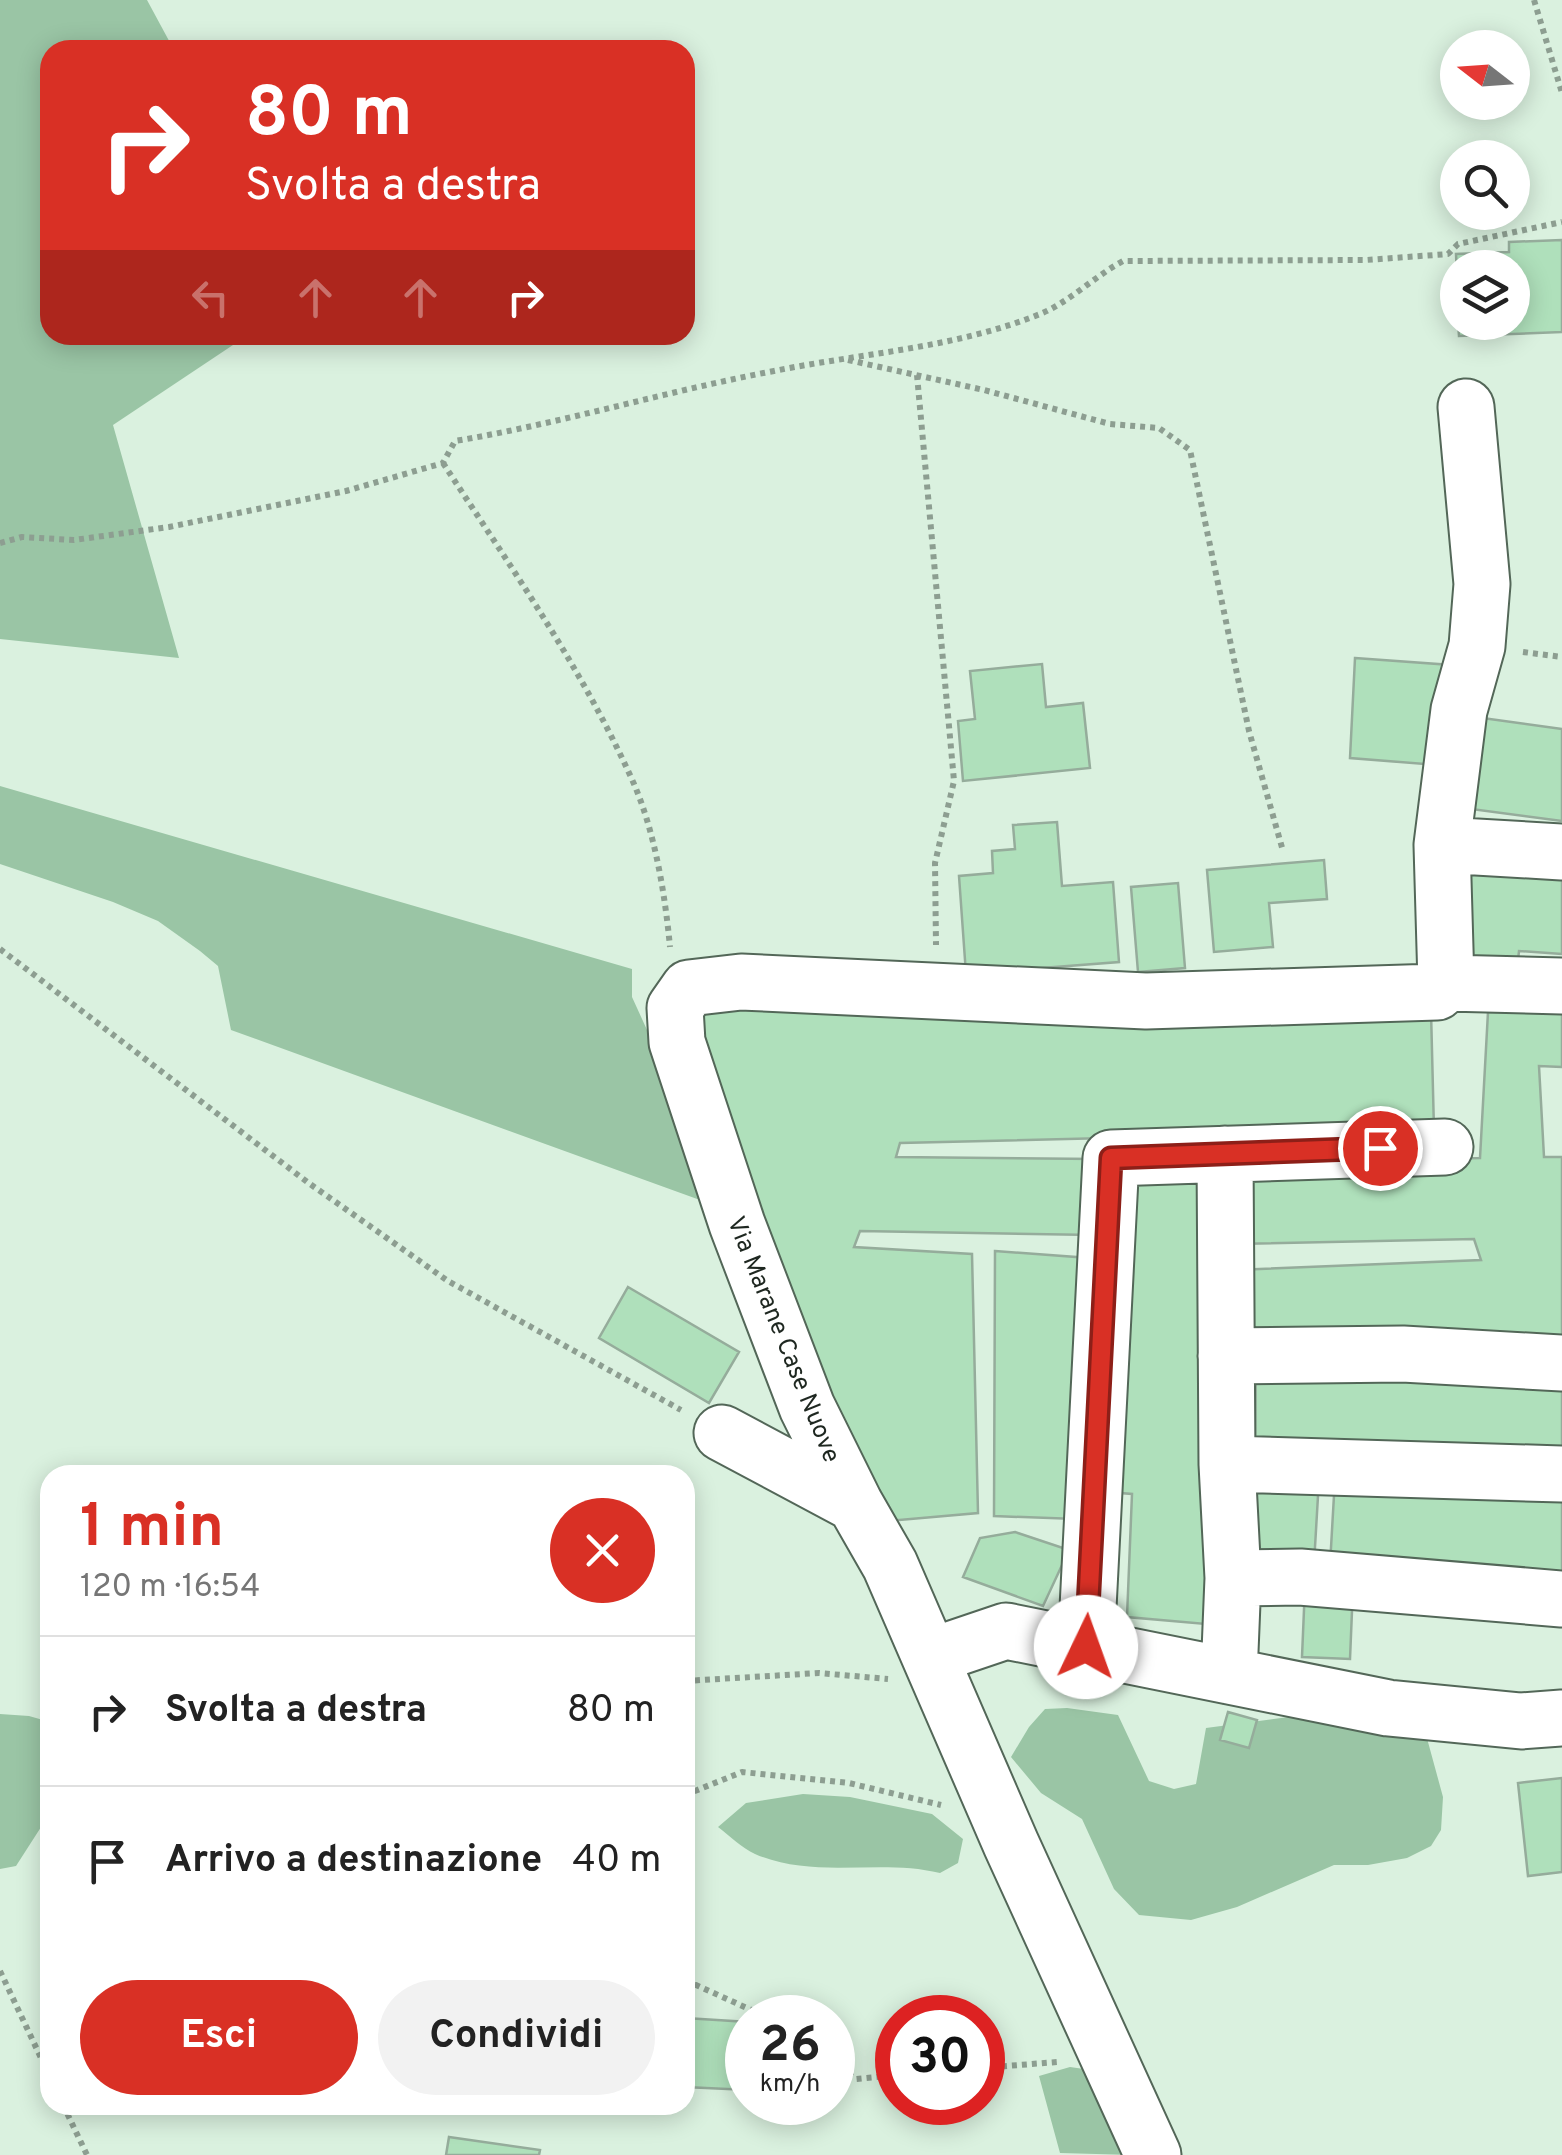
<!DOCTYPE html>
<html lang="it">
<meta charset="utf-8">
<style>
:root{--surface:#fff;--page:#f2f2f2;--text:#222;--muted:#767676;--line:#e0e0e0;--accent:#d93025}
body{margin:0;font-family:Overpass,sans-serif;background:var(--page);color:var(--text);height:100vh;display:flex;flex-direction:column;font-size:38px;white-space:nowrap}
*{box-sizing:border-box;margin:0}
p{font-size:32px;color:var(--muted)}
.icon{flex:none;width:55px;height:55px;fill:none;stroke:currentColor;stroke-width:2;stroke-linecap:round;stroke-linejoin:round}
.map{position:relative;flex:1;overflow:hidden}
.panel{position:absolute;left:40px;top:1465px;width:655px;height:650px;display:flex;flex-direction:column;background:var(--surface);border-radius:30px;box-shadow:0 5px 25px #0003}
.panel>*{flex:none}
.guide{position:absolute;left:40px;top:40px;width:655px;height:305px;border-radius:30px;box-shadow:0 5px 25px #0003;background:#d93025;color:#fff;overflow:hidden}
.needle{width:65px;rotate:287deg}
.tools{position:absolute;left:1440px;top:30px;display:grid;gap:20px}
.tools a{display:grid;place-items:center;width:90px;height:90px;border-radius:50%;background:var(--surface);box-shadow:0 5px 25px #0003;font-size:50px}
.speed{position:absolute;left:725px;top:1995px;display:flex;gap:20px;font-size:50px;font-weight:700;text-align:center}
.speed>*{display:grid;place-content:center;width:130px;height:130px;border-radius:50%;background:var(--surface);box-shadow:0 5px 25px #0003;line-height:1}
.speed small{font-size:25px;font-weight:400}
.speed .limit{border:15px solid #d22;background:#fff;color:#111}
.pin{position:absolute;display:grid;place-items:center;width:85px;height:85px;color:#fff;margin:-42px;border:5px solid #fff;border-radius:50%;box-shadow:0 2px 10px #0007}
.me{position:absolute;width:110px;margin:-55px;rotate:3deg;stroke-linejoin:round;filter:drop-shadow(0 0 8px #0008)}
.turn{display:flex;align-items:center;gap:35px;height:210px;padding:0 40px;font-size:45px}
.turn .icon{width:130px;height:130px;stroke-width:2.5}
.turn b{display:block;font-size:70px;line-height:85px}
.lanes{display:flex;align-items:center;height:95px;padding:0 40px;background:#0003;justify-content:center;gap:50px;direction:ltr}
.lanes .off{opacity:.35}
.round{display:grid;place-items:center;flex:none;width:105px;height:105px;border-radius:52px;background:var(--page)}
.head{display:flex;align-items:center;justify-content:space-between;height:170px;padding:0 40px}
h1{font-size:60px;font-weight:700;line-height:75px;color:var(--accent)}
.cta{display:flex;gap:20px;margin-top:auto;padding:20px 40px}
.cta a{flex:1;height:115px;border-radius:60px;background:var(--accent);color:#fff;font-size:40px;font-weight:700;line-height:115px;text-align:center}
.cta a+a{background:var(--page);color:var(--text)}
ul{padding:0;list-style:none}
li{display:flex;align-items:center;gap:30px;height:150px;padding:0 40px;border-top:2px solid var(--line)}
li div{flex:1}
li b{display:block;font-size:38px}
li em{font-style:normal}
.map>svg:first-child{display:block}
.green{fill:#9ac5a5}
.building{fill:#afe0bb;stroke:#95ac9b;stroke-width:2.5}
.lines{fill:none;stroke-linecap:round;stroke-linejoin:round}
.minor-casing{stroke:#536758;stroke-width:59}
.path{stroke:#8d9e91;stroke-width:6;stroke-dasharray:5 5;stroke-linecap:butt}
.minor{stroke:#fff;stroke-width:55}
.route-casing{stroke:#8d1f18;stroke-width:25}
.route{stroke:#d93025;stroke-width:18}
.labels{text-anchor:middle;stroke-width:10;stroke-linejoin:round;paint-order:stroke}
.street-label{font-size:25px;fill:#1e2720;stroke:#fff}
</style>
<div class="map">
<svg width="1562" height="2155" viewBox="0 0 1562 2155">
<rect width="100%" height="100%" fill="#daf1df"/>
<path class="green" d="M0,0H147L174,50H50V335H248L113,425L179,658L0,639Z
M0,786L632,969V997L683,1109L711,1204L231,1030L218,966L200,951L158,921L113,902L0,864Z
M1067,1708L1118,1715L1149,1781L1174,1789L1196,1784L1206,1728L1296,1716L1425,1731L1443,1797L1441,1830L1431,1846L1407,1858L1368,1865H1334L1237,1907L1191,1920L1139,1915L1114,1889L1082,1819L1041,1793L1011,1757L1029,1727L1045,1709Z
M0,1714L29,1716L50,1722V1822L43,1824L16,1866L0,1869Z
M803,1794L850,1797L932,1814L963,1839L958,1863L940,1873C880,1858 814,1880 755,1854C742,1848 730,1836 718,1827L746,1803Z
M1070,2067L1084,2069L1133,2155L1060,2153L1039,2076Z"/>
<path class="building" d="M1562,240V332L1459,336L1458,322H1512V268H1458V301L1456,254L1509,252V242Z
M1355,658L1451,665L1437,765L1350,758Z
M1042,664L1046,707L1083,703L1090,768L963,781L958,721L975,719L970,671Z
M1468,716L1562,729V821L1456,807Z
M1057,822L1062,886L1113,882L1119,962L966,974L959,876L993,873L992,851L1015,849L1013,825Z
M1324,860L1327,899L1269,903L1273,947L1214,952L1207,870Z
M1465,872L1562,878V954L1519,951L1517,969L1459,966Z
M1178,883L1185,968L1138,972L1131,887Z
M689,1001L1431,1011L1434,1130L900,1143L896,1157L1097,1159L1094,1235L860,1231L854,1247L972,1254L978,1513L877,1522L696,1074Z
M1488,1012H1562V1067L1539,1066L1544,1157H1562V1352L1235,1337L1236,1270L1481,1260L1474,1239L1234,1244L1233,1163L1480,1158Z
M1209,1171L1217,1625L1127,1617L1132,1494L1108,1492L1133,1174Z
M995,1251L1089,1258L1076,1519L994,1516Z
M628,1287L739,1352L709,1403L599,1338Z
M1256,1364L1562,1379V1456L1255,1445Z
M1246,1477L1319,1479L1314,1564L1244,1558Z
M1335,1478L1562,1492V1579L1330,1565Z
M1015,1532L1069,1550L1043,1606L963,1577L980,1538Z
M1305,1586L1353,1587L1350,1659L1302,1657Z
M1228,1712L1257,1720L1249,1748L1220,1740Z
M1562,1778V1872L1528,1876L1518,1783Z
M685,2018L748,2022V2090L685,2087Z
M449,2137L540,2150L539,2155H446Z"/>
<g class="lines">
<g class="minor-casing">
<path id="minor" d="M1442,845L1562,852
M1446,983L1442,845L1459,710L1477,646L1482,584L1466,407
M1225,1154L1227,1464L1233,1578L1229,1676
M1226,1356L1403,1354L1562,1363
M722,1433L855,1504
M1227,1464L1562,1474
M1233,1578L1300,1577L1562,1599
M1086,1647L1111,1158L1445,1147
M932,1656L1006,1631L1388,1708L1521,1721L1562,1718
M1153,2155L1011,1844L890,1565L855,1504L807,1407L737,1224L677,1042L675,1008L689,988L741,982L1146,1001L1437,992L1446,983L1562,986"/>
</g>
<path class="path" d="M1534,0L1562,93
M848,360L984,390L1110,424L1159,428L1190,450L1249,731L1283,851
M917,375L954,781L935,863L936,945
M443,463C510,566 584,671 634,784C655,833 665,894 670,947
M0,543L22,537L74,540L169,527L346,491L443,463L455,441C563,423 667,391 774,371C863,353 956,348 1040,314C1068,303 1095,276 1123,261L1366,260L1448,254L1458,244L1562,222
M1523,652L1562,657
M0,949L310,1184L448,1281L681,1410
M685,1681L819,1673L888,1679
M685,1795L742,1772L849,1783L941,1805
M0,1971L50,2077
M685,1984L696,1985L769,2018
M832,2062L856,2079L898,2075
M982,2068L1057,2062
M69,2105L66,2111L87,2155"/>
<use href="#minor" class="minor"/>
</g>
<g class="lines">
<g class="route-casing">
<path id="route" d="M1086,1647L1111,1158L1380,1148"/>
</g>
<use href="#route" class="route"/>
</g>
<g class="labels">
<g class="street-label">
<text transform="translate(785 1339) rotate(68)" y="9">Via Marane Case Nuove</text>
</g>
</g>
</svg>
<div class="tools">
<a><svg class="needle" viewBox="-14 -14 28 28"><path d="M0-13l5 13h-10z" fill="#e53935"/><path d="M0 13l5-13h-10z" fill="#767676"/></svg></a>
<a><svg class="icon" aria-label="search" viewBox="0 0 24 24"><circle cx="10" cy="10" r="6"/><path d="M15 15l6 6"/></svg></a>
<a><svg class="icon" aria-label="layers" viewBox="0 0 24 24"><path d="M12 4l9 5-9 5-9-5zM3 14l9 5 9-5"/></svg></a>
</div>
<div class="speed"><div>26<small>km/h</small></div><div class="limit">30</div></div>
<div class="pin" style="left:1380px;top:1148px;background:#d93025"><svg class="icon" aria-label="arrive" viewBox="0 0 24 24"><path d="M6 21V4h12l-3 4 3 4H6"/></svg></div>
<svg class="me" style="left:1086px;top:1647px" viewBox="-20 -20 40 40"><circle r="19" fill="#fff"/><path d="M0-13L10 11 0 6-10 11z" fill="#d93025"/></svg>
<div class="guide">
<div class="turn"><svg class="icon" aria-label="right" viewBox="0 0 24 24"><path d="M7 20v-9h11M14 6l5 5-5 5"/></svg><div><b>80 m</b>Svolta a destra</div></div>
<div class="lanes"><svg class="icon off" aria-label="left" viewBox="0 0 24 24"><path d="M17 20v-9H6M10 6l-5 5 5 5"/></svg><svg class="icon off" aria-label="ahead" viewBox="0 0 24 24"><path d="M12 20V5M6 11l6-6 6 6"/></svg><svg class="icon off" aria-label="ahead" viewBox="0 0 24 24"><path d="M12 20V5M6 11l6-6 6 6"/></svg><svg class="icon" aria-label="right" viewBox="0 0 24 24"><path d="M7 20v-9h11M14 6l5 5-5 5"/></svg></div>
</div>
<section class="panel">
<div class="head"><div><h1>1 min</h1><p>120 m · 16:54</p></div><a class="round" style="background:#d93025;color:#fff"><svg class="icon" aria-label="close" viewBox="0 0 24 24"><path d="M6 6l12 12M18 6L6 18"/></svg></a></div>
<ul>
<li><svg class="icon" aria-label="right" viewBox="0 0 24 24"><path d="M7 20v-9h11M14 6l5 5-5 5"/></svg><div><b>Svolta a destra</b></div><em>80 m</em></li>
<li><svg class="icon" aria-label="arrive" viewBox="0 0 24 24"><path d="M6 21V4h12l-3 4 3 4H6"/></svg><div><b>Arrivo a destinazione</b></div><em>40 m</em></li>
</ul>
<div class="cta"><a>Esci</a><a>Condividi</a></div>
</section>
</div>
